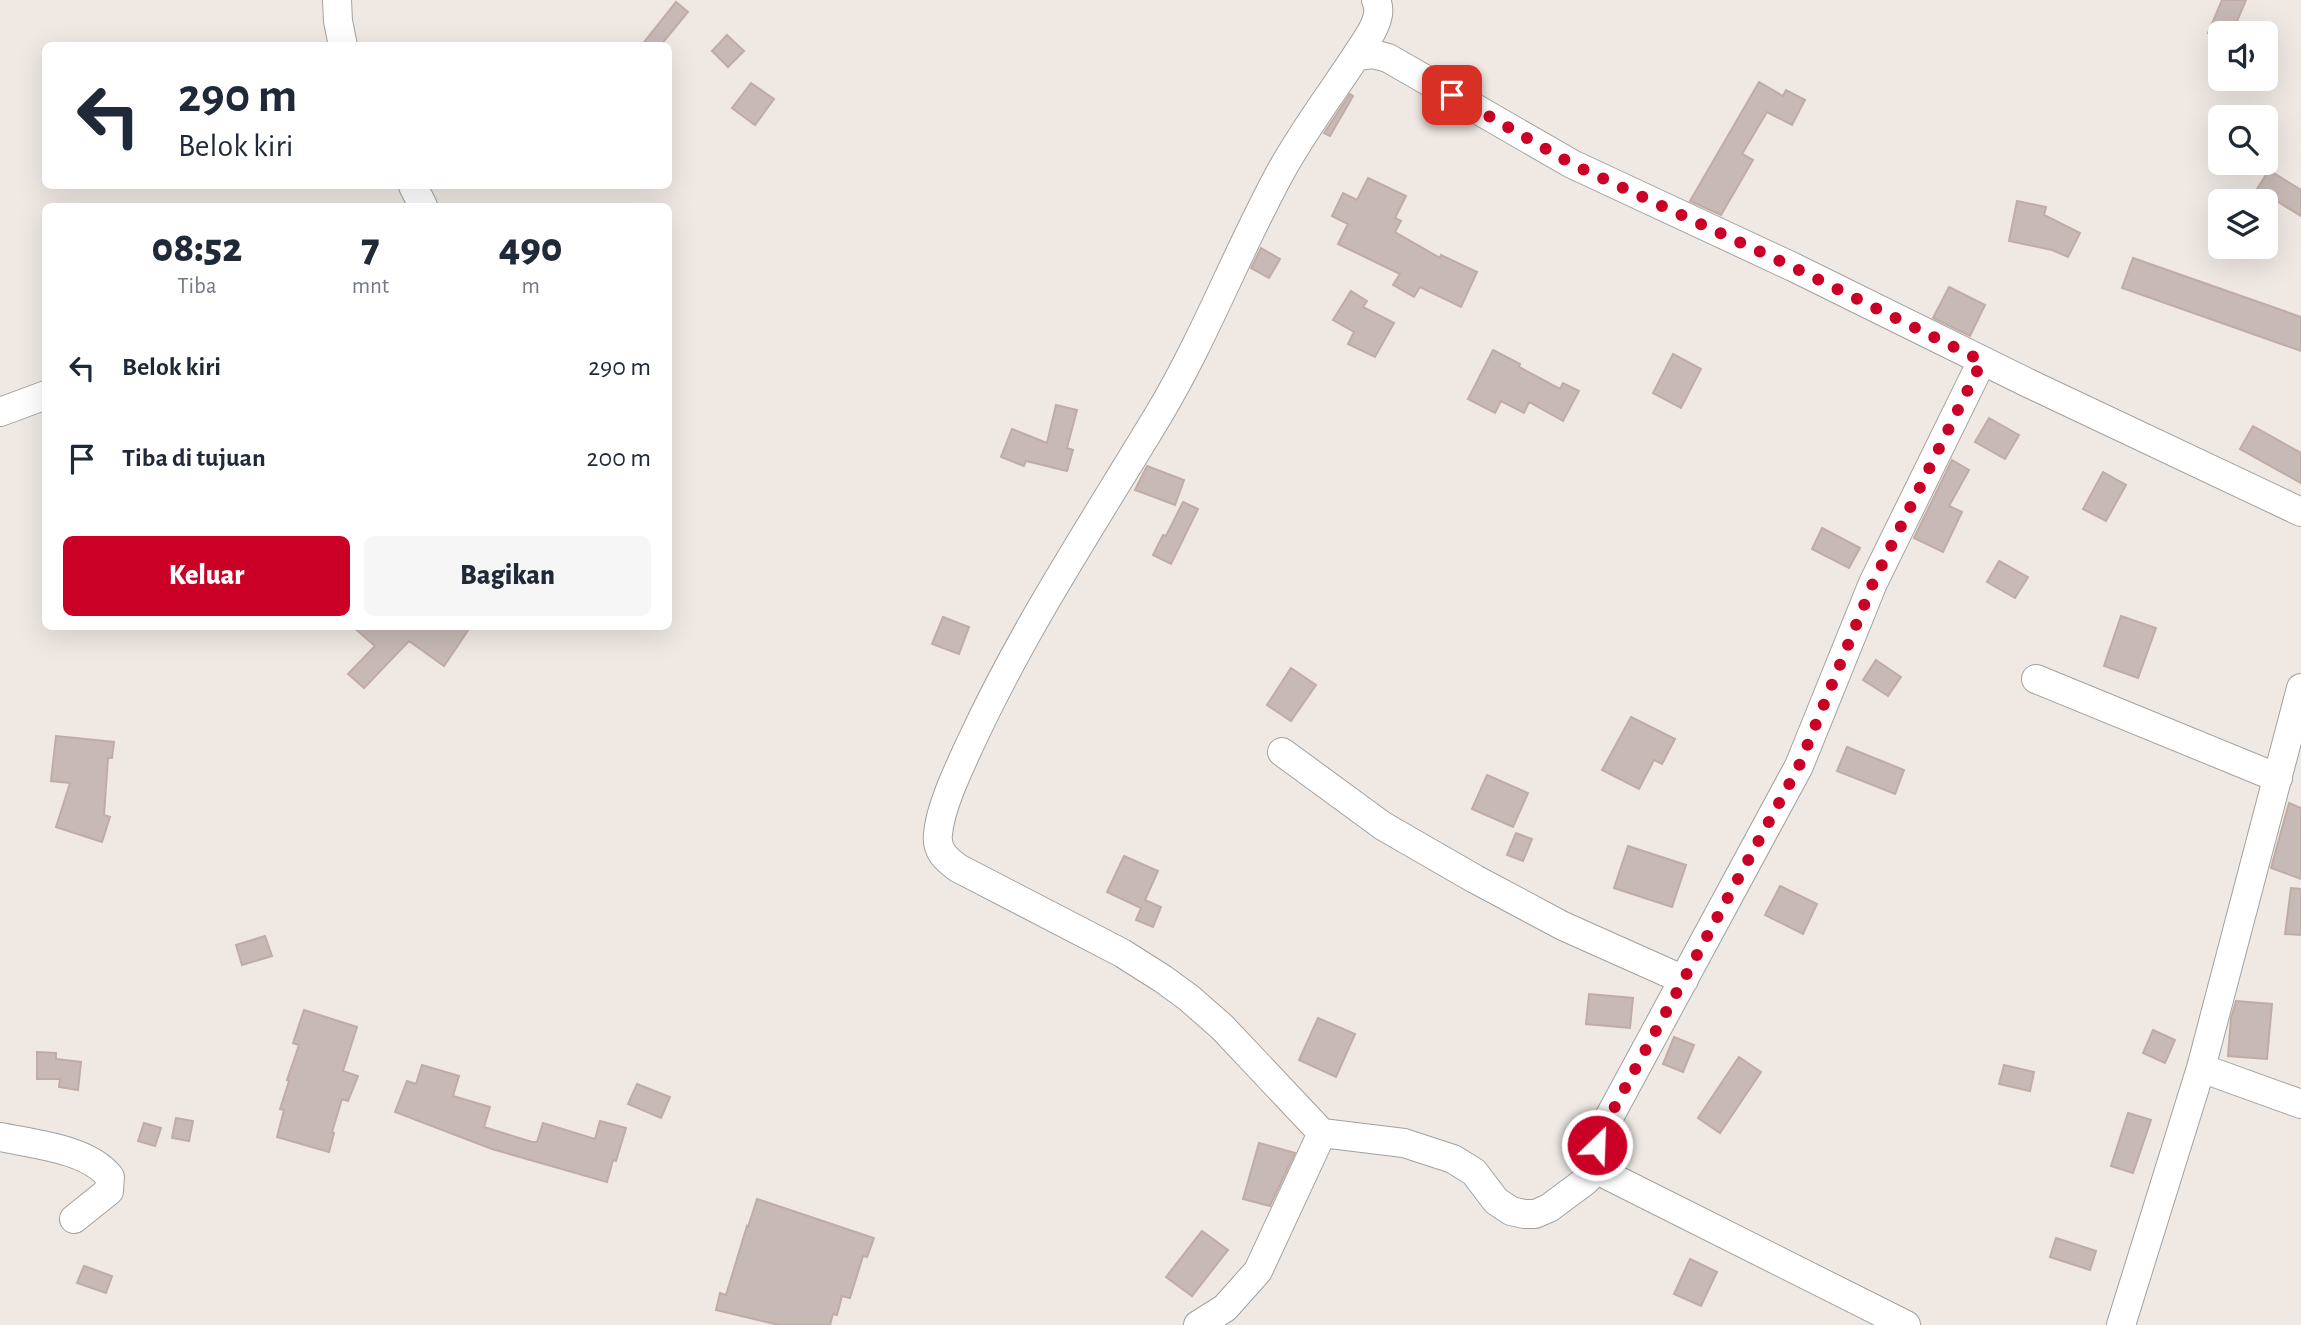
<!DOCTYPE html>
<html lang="id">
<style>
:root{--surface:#fff;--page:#f6f6f7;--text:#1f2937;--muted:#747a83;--accent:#ca0027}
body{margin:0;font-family:"Alegreya Sans",sans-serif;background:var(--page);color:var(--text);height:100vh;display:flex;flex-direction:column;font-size:26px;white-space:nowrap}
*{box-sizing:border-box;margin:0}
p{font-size:23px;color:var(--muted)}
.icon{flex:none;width:38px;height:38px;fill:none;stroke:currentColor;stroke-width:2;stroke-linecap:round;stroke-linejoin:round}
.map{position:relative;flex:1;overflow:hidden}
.details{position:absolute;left:42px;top:203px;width:630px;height:427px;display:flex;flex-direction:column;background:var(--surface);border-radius:10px;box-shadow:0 7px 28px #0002}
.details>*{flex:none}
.guide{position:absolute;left:42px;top:42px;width:630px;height:147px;border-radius:10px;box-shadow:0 7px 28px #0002;background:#fff;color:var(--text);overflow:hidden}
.fabs{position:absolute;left:2208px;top:21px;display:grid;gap:14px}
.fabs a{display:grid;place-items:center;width:70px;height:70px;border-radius:10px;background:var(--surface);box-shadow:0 7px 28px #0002;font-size:35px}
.pin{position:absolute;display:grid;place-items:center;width:60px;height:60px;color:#fff;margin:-30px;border-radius:14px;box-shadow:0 4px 10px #0006}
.me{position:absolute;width:77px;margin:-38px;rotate:24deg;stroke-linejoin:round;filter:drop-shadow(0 0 5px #0008)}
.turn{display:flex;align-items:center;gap:24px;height:147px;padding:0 21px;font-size:32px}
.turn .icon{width:91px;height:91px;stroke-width:2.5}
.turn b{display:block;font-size:49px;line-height:60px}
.eta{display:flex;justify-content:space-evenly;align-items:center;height:119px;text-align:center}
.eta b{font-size:42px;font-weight:800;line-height:49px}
.button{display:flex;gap:14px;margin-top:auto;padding:14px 21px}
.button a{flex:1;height:80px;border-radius:10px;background:var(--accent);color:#fff;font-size:28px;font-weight:800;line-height:80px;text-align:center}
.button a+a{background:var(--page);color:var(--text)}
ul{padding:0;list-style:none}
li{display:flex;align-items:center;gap:21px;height:91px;padding:0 21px}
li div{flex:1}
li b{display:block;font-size:26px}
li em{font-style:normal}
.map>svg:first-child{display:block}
.building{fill:#c6b9b6;stroke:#c1aca5;stroke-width:2}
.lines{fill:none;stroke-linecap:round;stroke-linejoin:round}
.minor-casing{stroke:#a1a1a1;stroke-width:30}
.minor{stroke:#fff;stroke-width:28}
.route{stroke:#ca0027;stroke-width:12;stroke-dasharray:0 21.6}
</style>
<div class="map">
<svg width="2301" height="1325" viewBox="0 0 2301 1325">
<rect width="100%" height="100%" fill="#efe8e3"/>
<path class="building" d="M2222,0H2246L2232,33H2208Z
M676,2L688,12L660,46H641Z
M727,35L744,51L728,67L712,51Z
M1759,82L1783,96L1786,90L1805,100L1792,125L1767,112L1742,154L1753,160L1721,215L1690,201Z
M751,83L774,99L755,125L732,108Z
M1350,94L1353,96L1330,136L1324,133Z
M2269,170L2301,190V216L2257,189Z
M1368,178L1406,196L1395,218L1401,221L1395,232L1440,258L1441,255L1477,272L1461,307L1420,287L1414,297L1393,285L1400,274L1338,244L1348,224L1332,216L1343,193L1357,200Z
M2017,201L2046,207L2044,215L2080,233L2068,257L2052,250L2009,241Z
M1261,248L1280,259L1269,278L1251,268Z
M2133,258L2301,317V351L2122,288Z
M1949,287L1985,305L1970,336L1933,318Z
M1351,291L1367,301L1363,307L1394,323L1375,357L1348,344L1354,332L1333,320Z
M1493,350L1520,364L1519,367L1560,389L1563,383L1579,391L1563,421L1529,402L1524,413L1501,401L1495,413L1468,399Z
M1673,354L1701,369L1681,408L1653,393Z
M1056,405L1077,410L1067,448L1073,450L1067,471L1026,461L1024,466L1001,457L1012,429L1047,443Z
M1989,418L2019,435L2005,459L1975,442Z
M2253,426L2301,453V483L2240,449Z
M1952,460L1969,470L1949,506L1962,512L1943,552L1914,538Z
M1147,466L1184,480L1175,505L1135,490Z
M2103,472L2126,485L2106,521L2083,509Z
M1183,502L1198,509L1171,564L1153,555L1163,535L1166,536Z
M1822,528L1860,548L1849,568L1812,549Z
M1999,561L2028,577L2015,598L1987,582Z
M2121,616L2156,628L2138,678L2104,666Z
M943,617L969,627L959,654L932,644Z
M352,626H471L444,666L409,641L364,688L348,674L375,646Z
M1876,660L1901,677L1888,696L1863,680Z
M1291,668L1316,685L1291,721L1267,705Z
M1631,717L1675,739L1662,764L1654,760L1639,789L1602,770Z
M56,736L114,742L112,758H108L104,815L110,817L102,842L56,827L70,783L51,781Z
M1847,747L1904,770L1895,794L1837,771Z
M1487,775L1528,793L1513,827L1472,809Z
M2289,803L2301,808V879L2271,868Z
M1516,833L1532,839L1523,861L1507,855Z
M1628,846L1686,865L1672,907L1614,888Z
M1124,856L1158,871L1145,900L1161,907L1153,927L1136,920L1141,908L1107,892Z
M1780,886L1817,904L1803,934L1765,915Z
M2291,888L2301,889V935L2285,934Z
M265,936L272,956L242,965L236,945Z
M1589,994L1633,998L1630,1028L1586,1024Z
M2236,1001L2272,1004L2267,1059L2228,1056L2231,1018Z
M304,1010L357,1027L343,1071L358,1076L348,1101L342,1099L332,1132L334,1133L329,1152L277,1137L284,1110L280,1109L289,1081L287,1080L299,1045L293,1043Z
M1318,1018L1355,1034L1336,1077L1299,1060Z
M2153,1030L2175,1040L2165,1063L2143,1053Z
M1674,1037L1694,1045L1683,1072L1663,1064Z
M37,1052L56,1053V1059L81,1062L78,1090L59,1087L60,1079H37Z
M1739,1057L1761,1072L1720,1133L1698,1118Z
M422,1065L459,1076L453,1096L490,1107L484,1127L532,1142H537L543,1123L595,1139L600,1121L626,1128L616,1161L613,1160L607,1182L492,1149L395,1112L407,1081L416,1084Z
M2004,1065L2034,1072L2030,1091L1999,1084Z
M637,1084L670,1097L661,1118L628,1104Z
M2128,1113L2151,1120L2133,1173L2111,1166Z
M176,1118L193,1121L189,1141L172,1138Z
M144,1123L161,1128L155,1146L138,1141Z
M1259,1143L1295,1153L1270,1206L1243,1199Z
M757,1199L874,1238L867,1257L863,1256L850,1298L842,1296L837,1315L833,1314L830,1325H779L716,1310L720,1293L726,1295L747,1226L748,1227Z
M1202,1231L1228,1250L1192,1296L1166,1277Z
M2056,1238L2096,1251L2090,1270L2050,1257Z
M1690,1259L1717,1272L1701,1306L1674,1294Z
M84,1266L112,1276L106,1293L77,1283Z"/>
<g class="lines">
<g class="minor-casing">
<path id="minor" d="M337,0L338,21L343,46
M1376,0C1381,11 1377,21 1372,31C1343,79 1307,123 1280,173C1237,252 1205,337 1159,414C1094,522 1025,626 972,740C960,766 940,807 938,834C936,851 946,859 958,868L1122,953L1163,979L1189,998L1222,1027L1322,1133L1404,1143L1453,1159L1474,1172L1496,1201L1511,1211L1524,1214H1535L1549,1208L1584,1182L1601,1166
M1357,56L1373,54L1388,58L1572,164L1793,267L2028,383L2301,512
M413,186L423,206
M0,412L46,395
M2036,679L2278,778
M1282,752L1383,826L1475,879L1563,926L1684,980
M2201,1068L2301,1104
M0,1137C34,1144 88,1149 110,1177L109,1191L74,1219
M1198,1325L1225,1308L1258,1271L1322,1133
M1906,1325L1609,1176C1598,1163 1595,1153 1599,1136L1799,766L1873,583L1982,361
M2121,1325L2201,1068L2301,688"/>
</g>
<use href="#minor" class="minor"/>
</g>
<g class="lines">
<path class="route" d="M1452,95L1572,164L1793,267L1982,361L1873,583L1799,766L1599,1136L1597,1145"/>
</g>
</svg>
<div class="fabs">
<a><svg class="icon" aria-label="sound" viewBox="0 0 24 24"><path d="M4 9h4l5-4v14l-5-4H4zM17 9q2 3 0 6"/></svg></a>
<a><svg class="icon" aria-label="search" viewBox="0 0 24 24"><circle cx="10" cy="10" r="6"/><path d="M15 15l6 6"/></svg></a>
<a><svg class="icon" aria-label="layers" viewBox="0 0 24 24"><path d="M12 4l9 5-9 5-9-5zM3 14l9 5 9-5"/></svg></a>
</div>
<div class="pin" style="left:1452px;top:95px;background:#d93025"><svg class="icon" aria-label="arrive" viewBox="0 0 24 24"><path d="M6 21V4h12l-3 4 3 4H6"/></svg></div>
<svg class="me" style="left:1597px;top:1145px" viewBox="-20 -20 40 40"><circle r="17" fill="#ca0027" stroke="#fff" stroke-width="3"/><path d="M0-11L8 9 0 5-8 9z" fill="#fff"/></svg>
<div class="guide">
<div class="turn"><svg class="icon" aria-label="left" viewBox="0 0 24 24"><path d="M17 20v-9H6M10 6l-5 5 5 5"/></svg><div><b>290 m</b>Belok kiri</div></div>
</div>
<section class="details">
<div class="eta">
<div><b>08:52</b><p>Tiba</p></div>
<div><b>7</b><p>mnt</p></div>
<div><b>490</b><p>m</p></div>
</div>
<ul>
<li><svg class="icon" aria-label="left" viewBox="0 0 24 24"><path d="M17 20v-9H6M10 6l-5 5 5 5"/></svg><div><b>Belok kiri</b></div><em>290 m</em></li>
<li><svg class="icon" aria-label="arrive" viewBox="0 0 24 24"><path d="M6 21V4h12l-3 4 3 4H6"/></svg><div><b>Tiba di tujuan</b></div><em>200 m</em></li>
</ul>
<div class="button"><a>Keluar</a><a>Bagikan</a></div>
</section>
</div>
